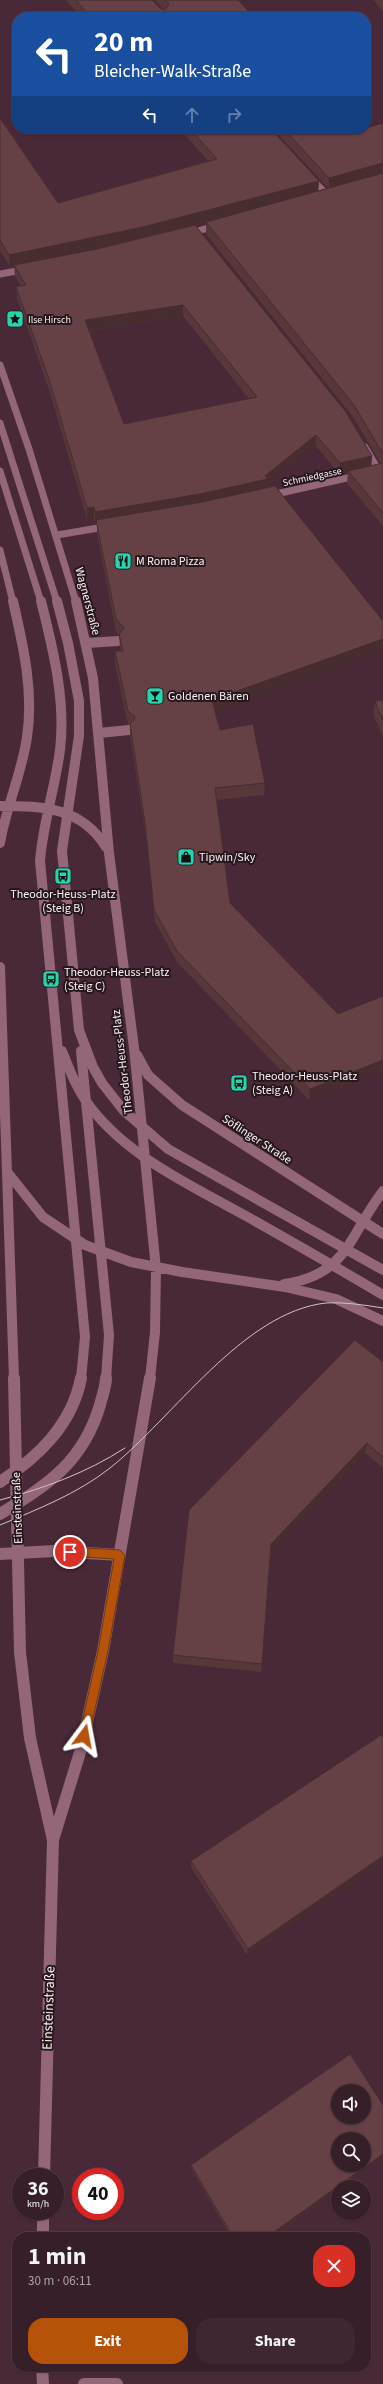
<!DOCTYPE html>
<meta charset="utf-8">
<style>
:root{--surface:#371f29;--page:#3e2731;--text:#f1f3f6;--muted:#aaa2a8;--line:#513d46;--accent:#b45309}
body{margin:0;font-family:"Source Sans 3",sans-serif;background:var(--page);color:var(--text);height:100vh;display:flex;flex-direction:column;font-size:15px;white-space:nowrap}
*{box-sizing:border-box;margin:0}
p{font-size:13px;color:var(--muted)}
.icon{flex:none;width:22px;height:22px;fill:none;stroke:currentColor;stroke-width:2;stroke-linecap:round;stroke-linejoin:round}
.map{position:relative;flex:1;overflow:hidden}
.sheet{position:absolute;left:12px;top:2232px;width:359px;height:140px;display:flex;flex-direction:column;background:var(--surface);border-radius:16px;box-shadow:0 1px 3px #0004,0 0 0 1px var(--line)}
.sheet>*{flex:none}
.hud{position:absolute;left:12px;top:12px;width:359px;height:122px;border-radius:16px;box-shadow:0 1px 3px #0004,0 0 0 1px var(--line);background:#1a4fa0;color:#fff;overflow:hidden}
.tools{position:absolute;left:331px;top:2084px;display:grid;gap:8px}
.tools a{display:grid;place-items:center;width:40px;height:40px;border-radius:50%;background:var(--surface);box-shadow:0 1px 3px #0004,0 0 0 1px var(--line);font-size:20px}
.speed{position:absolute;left:12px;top:2168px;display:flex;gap:8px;font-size:20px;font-weight:700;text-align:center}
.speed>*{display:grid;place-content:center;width:52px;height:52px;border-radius:50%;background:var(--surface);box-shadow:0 1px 3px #0004,0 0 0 1px var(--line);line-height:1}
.speed small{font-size:10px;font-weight:400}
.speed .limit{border:6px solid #d22;background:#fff;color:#111}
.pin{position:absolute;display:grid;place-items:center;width:34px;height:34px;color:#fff;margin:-17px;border:2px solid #fff;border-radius:50%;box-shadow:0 1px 4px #0007}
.me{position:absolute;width:44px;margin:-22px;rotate:13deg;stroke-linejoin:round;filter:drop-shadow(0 0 3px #0008)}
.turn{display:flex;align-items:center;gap:14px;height:84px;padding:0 16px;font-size:18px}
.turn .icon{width:52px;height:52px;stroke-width:2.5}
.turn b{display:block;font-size:28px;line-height:34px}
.lanes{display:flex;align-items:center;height:38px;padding:0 16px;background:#0003;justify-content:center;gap:20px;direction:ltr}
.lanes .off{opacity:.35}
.round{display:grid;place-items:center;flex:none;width:42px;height:42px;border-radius:16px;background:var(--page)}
.summary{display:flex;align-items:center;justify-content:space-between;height:68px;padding:0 16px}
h1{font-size:24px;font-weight:700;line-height:30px}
.cta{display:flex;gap:8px;margin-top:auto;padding:8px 16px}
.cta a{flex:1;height:46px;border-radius:16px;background:var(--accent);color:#fff;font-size:16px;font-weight:700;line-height:46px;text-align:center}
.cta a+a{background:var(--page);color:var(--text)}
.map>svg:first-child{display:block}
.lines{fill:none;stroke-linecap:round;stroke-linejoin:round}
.minor-far2{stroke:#936678;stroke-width:7}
.minor-far1{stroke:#936678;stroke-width:10}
.minor{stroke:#936678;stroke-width:12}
.tram{stroke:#d3c1c8;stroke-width:1}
.wall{fill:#57373a;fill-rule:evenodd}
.shaded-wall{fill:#472d30}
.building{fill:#654044;stroke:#472d30;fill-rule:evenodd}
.route{fill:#b45309;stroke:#753606}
.labels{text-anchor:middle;stroke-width:4;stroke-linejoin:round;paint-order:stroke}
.far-poi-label{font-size:10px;fill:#fef1f6;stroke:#26171d;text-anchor:start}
.far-street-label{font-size:10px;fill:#fef1f6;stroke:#26171d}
.poi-label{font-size:12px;fill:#fef1f6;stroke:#26171d;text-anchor:start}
.street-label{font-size:12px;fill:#fef1f6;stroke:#26171d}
.near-street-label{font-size:14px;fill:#fef1f6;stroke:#26171d}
</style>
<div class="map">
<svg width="383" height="2384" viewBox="0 0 383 2384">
<rect width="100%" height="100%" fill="#492937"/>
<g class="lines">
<path class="minor-far2" d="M309,176L327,195
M188,234L218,225
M0,274L28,269
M0,365L29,449L76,602
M0,423L57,602
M365,447L379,471
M0,471L41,602
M267,496L383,470
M57,535L110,526
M0,550L13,602"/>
<path class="minor-far1" d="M41,601C53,649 66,700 60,750C55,788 43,823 40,861L85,1337L81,1379
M57,601L68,643L79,701V736L62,851L79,1030L93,1067L102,1083L124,1111L168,1149L383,1270
M76,601L93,678L109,853L134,1048L156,1269L155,1332L150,1379
M87,643L118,641
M99,733L129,730
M0,806C43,806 81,807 106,847
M0,843C6,807 22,773 27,737C34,691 23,645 13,601
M0,967L14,1379
M62,1051C70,1071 77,1090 91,1108C130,1158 192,1186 246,1216C292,1242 338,1268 383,1295
M81,1051L109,1335L106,1379
M137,1055L148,1075L182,1105L383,1234
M8,1173L43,1217L85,1245L131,1262L182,1272L285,1287L336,1299L383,1321
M284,1284C348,1275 349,1235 383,1191"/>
<path class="minor" d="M14,1378L20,1652L30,1738L53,1840L44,2177
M0,1482C38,1457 72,1425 81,1378
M0,1514C49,1484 83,1462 100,1405C102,1396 106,1387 106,1378
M0,1554L54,1551L120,1555
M53,1840L81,1749L103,1651L150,1378
M43,2211V2237
M42,2367L43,2384
M84,2384H117"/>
<path class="tram" d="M0,1500C45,1488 86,1473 125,1448
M0,1525C38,1509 77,1494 110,1468C173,1418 243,1312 326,1303C345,1302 364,1305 383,1308"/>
</g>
<path class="wall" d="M66,0H152L161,9H163L155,0H238L254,17H81Z
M373,0H383V11Z
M0,118L58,203L208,161L180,129H271L319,181L318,191L328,188L273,129H362L383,123V526L347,483L348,473L339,474L316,446L268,485L215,711L220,730L265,783L264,795L216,800L230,903L338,1014L383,996V1071L309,1100L177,962L155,922L146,836L130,736V725L128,724L115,664V651H121L120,647L119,635L116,632L97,533V523H95L94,518L87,519L49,390L17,298L16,287L21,286L15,276L14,266L10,267L0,250ZM206,223V234L353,417L381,464L371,466L372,456L195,225ZM183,316L249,399L124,424L89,331Z
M383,700V737L373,714L375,701Z
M383,1362V1468L365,1453L271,1553L261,1672L173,1663V1655Z
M383,1738V1861L247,1955L191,1867V1861Z
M383,2105V2157L341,2187H338V2189L271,2237H231L191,2168V2165Z"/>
<path class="shaded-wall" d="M383,163L382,175L329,190V178Z
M319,181L318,193L206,222V223L144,239L10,267L9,255Z
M183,305V316L86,331L85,320Z
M316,435V446L268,485L267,490L200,505L96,520L97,523H95V512L265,476Z
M372,456L371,467L348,471V473L339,474L340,463Z
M94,507V518L87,519V508Z
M383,639V651L212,713V700Z
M383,1060V1071L309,1100L310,1089Z
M367,1443L365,1453L271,1553V1544Z
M383,1856V1861L247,1955L248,1949Z
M383,2154V2157L341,2187H338V2189L271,2237H267Z"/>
<path class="building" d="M76,0H152L161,9L165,10L169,4L165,0H238L254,17H91Z
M0,118L58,203L217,159L190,129H271L319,181L143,227L9,255L0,240Z
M383,123V163L329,178L284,129H366V128Z
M383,173V454L354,405L206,222Z
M195,225L346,412L372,456L340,463L316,435L265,476L268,479L200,494L95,512L94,507L87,508L49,379L16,287L26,285L14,265L97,249ZM183,305L257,397L124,424L85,320Z
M383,463V513L348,471Z
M275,486L383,621V639L212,700L220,730L253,724L265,783L215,788L230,903L338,1014L383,996V1060L310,1089L177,951L154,910L145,823L130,724L134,720L135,717L128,711L115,651H123L119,634L124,628L116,619L96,520L202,502Z
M383,700V721L375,701Z
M355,1340L383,1362V1457L367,1443L271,1544L262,1664L173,1655L189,1510Z
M381,1735L383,1738V1856L248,1949L191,1861Z
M350,2054L383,2105V2154L267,2237H233L191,2165ZM338,2091H364V2117H338ZM338,2139H364V2165H338Z"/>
<path class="route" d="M70,1547L120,1550L125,1555L108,1651L89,1736L84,1741L79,1736L98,1651L114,1559L70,1556L65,1552Z"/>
<defs>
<g id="sight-square" transform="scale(0.9)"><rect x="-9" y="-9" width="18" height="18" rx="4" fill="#26d5ae" stroke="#26171d"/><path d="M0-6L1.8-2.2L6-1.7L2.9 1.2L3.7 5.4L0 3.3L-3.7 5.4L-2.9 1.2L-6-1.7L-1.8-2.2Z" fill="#111"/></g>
<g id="restaurant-square" transform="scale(0.9)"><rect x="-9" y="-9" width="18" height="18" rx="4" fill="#26d5ae" stroke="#26171d"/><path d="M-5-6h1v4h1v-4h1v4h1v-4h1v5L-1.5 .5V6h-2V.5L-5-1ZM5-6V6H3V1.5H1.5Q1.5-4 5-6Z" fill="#111"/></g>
<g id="bar-square" transform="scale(0.9)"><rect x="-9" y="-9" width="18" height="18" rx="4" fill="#26d5ae" stroke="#26171d"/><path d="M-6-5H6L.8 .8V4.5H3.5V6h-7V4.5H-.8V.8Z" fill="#111"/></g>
<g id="shop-square" transform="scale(0.9)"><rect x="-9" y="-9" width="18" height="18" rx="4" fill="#26d5ae" stroke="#26171d"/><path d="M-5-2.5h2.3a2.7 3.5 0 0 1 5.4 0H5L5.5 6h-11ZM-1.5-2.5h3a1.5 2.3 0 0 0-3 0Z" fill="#111"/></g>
<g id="bus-square" transform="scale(0.9)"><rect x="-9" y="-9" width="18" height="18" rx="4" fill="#26d5ae" stroke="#26171d"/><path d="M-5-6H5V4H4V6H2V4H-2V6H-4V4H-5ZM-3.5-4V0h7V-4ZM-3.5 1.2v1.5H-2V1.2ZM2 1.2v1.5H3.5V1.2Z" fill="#111"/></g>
</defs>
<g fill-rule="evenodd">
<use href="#sight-square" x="15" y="319"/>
<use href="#restaurant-square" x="123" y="561"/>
<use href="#bar-square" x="155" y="696"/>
<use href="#shop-square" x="186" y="857"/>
<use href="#bus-square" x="63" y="876"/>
<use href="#bus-square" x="51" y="979"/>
<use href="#bus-square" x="239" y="1083"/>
</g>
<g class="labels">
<g class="far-poi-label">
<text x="28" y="323">Ilse Hirsch</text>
</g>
<g class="far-street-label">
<text transform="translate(312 476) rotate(-12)" y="4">Schmiedgasse</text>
</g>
<g class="poi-label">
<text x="136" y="565">M Roma Pizza</text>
<text x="168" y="700">Goldenen Bären</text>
<text x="199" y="861">Tipwin/Sky</text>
<text x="63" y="898" text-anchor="middle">Theodor-Heuss-Platz<tspan x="63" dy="14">(Steig B)</tspan></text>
<text x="64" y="976">Theodor-Heuss-Platz<tspan x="64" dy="14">(Steig C)</tspan></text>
<text x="252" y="1080">Theodor-Heuss-Platz<tspan x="252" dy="14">(Steig A)</tspan></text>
</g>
<g class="street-label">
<text transform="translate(88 601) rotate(75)" y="4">Wagnerstraße</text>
<text transform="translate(122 1062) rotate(-97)" y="4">Theodor-Heuss-Platz</text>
<text transform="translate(257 1139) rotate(33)" y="4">Söflinger Straße</text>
<text transform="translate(17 1508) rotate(-92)" y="4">Einsteinstraße</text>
</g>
<g class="near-street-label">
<text transform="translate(48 2008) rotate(-88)" y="5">Einsteinstraße</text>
</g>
</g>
</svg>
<div class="tools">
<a><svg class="icon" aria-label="sound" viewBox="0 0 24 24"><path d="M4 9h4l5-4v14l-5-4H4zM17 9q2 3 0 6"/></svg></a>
<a><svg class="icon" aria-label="search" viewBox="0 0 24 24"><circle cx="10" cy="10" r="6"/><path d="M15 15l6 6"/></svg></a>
<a><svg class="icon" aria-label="layers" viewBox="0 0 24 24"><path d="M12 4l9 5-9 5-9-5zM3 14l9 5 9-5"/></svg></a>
</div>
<div class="speed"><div>36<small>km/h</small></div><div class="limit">40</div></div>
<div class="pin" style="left:70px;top:1552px;background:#d93025"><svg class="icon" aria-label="arrive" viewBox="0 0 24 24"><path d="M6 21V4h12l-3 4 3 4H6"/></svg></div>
<svg class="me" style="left:84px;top:1736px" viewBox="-20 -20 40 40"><path d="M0-17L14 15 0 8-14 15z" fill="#b45309" stroke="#fff" stroke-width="4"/></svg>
<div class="hud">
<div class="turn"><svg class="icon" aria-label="left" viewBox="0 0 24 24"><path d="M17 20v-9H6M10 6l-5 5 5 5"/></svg><div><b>20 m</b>Bleicher-Walk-Straße</div></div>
<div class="lanes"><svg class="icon" aria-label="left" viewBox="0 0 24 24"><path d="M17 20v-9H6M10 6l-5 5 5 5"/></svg><svg class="icon off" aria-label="ahead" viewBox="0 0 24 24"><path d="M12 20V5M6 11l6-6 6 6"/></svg><svg class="icon off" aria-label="right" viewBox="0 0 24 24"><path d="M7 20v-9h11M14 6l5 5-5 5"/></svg></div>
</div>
<section class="sheet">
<div class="summary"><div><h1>1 min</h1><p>30 m · 06:11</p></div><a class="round" style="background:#d93025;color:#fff"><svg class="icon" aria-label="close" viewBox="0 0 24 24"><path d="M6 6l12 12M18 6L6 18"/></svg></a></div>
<div class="cta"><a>Exit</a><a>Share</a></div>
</section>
</div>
